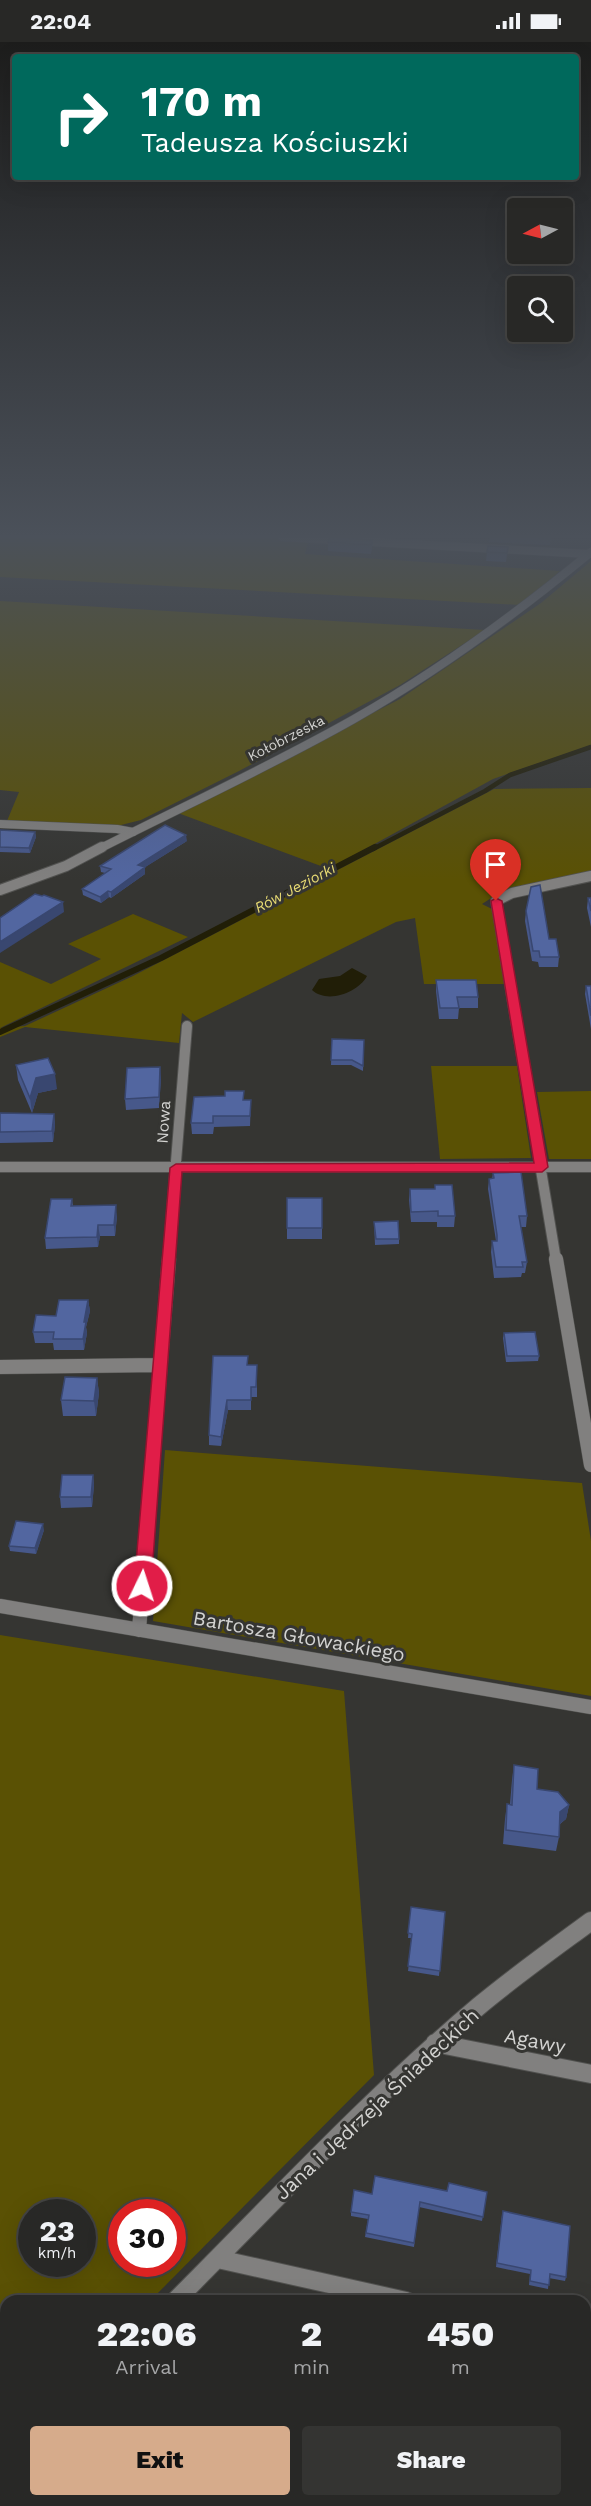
<!DOCTYPE html>
<meta charset="utf-8">
<style>
:root{--surface:#282826;--page:#343432;--text:#f1f3f6;--muted:#a5a6a7;--line:#444443;--accent:#d6ab8b}
body{margin:0;font-family:"Work Sans",sans-serif;background:var(--page);color:var(--text);height:100vh;display:flex;flex-direction:column;font-size:22px;white-space:nowrap}
*{box-sizing:border-box;margin:0}
p{font-size:20px;color:var(--muted)}
.icon{flex:none;width:33px;height:33px;fill:none;stroke:currentColor;stroke-width:2;stroke-linecap:round;stroke-linejoin:round}
.map{position:relative;flex:1;overflow:hidden}
.panel{position:absolute;left:0px;top:2253px;width:591px;height:212px;display:flex;flex-direction:column;background:var(--surface);border-radius:18px 18px 0 0;box-shadow:0 6px 24px #0002,0 0 0 2px var(--line)}
.panel>*{flex:none}
.hud{position:absolute;left:12px;top:12px;width:567px;height:126px;border-radius:6px;box-shadow:0 6px 24px #0002,0 0 0 2px var(--line);background:#00695c;color:#fff;overflow:hidden}
.needle{width:39px;rotate:263deg}
.tools{position:absolute;left:507px;top:156px;display:grid;gap:12px}
.tools a{display:grid;place-items:center;width:66px;height:66px;border-radius:6px;background:var(--surface);box-shadow:0 6px 24px #0002,0 0 0 2px var(--line);font-size:30px}
.speed{position:absolute;left:18px;top:2157px;display:flex;gap:12px;font-size:30px;font-weight:700;text-align:center}
.speed>*{display:grid;place-content:center;width:78px;height:78px;border-radius:50%;background:var(--surface);box-shadow:0 6px 24px #0002,0 0 0 2px var(--line);line-height:1}
.speed small{font-size:15px;font-weight:400}
.speed .limit{border:9px solid #d22;background:#fff;color:#111}
.pin{position:absolute;display:grid;place-items:center;width:51px;height:51px;color:#fff;margin:-62px -26px;border-radius:50% 50% 50% 0;rotate:-45deg;box-shadow:0 0 6px #0007}
.pin .icon{rotate:45deg}
.me{position:absolute;width:66px;margin:-33px;rotate:4deg;stroke-linejoin:round;filter:drop-shadow(0 0 4px #0008)}
.turn{display:flex;align-items:center;gap:21px;height:126px;padding:0 30px;font-size:27px}
.turn .icon{width:78px;height:78px;stroke-width:2.5}
.turn b{display:block;font-size:42px;line-height:51px}
.eta{display:flex;justify-content:space-evenly;align-items:center;height:102px;text-align:center}
.eta b{font-size:36px;font-weight:800;line-height:42px}
.button{display:flex;gap:12px;margin-top:auto;padding:12px 30px}
.button a{flex:1;height:69px;border-radius:6px;background:var(--accent);color:#111;font-size:24px;font-weight:800;line-height:69px;text-align:center}
.button a+a{background:var(--page);color:var(--text)}
.status{display:flex;justify-content:space-between;align-items:center;height:42px;padding:0 30px;background:var(--surface);direction:ltr}
.status svg{height:16px;fill:currentColor}
.map>svg:first-child{display:block}
.green{fill:#5a5104;fill-rule:evenodd}
.water{fill:#211e07}
.lines{fill:none;stroke-linecap:round;stroke-linejoin:round}
.stream-far1{stroke:#211e07;stroke-width:4.5}
.stream{stroke:#211e07;stroke-width:6}
.service-casing{stroke:#51514f;stroke-width:9}
.minor-far3-casing{stroke:#51514f;stroke-width:9}
.minor-far2-casing{stroke:#51514f;stroke-width:12}
.minor-far1-casing{stroke:#51514f;stroke-width:15}
.minor-casing{stroke:#51514f;stroke-width:20}
.service{stroke:#81807f;stroke-width:8}
.minor-far3{stroke:#81807f;stroke-width:8}
.minor-far2{stroke:#81807f;stroke-width:10}
.minor-far1{stroke:#81807f;stroke-width:14}
.minor{stroke:#81807f;stroke-width:18}
.wall{fill:#47588a}
.shaded-wall{fill:#394770}
.building{fill:#5266a0;stroke:#394770;stroke-width:1.5}
.route{fill:#e11d48;stroke:#92132f;stroke-width:1.5}
.labels{text-anchor:middle;stroke-width:6;stroke-linejoin:round;paint-order:stroke}
.far-street-label{font-size:14px;fill:#d3d3d1;stroke:#353532}
.far-water-label{font-size:15px;font-style:italic;fill:#e7da73;stroke:#353532}
.street-label{font-size:16px;fill:#d3d3d1;stroke:#353532}
.near-street-label{font-size:20px;fill:#d3d3d1;stroke:#353532}
</style>
<div class="status"><b>22:04</b><svg viewBox="0 0 49 12"><path d="M0 12V9h3v3zM5 12V6h3v6zM10 12V3h3v9zM15 12V0h3v12zM26 1h20v11H26zM47 4h2v5h-2z"/></svg></div>
<div class="map">
<svg width="591" height="2464" viewBox="0 0 591 2464">
<rect width="100%" height="100%" fill="#353532"/>
<path class="green" d="M0,493H281L309,497L305,512L560,529L521,563L0,535Z
M591,519V703L493,737L329,827L178,771L400,657L541,561Z
M0,559L485,588L400,643L239,729L141,778L117,784L7,779L19,750L0,748Z
M591,746V830L499,851L482,862L494,868L504,942H424L415,876L396,880L193,980L182,971L179,1001L25,985L0,995V920L51,942L101,917L68,902L133,872L188,895L0,986L25,984L133,934L494,747Z
M431,1024H517L531,1116L440,1117Z
M591,1049V1117H549L537,1050Z
M165,1408L582,1441L591,1499V1654L153,1579Z
M0,1593L344,1649L374,2033L150,2259H6V2406L0,2413ZM32,2170H82V2222H32ZM122,2170H172V2222H122Z
M8,2458L560,2459V2464H2Z"/>
<path class="water" d="M352,926L367,934C358,951 327,962 312,948L319,937L340,934Z"/>
<g class="lines">
<path class="stream-far1" d="M373,807L485,749L510,733L591,705"/>
<path class="stream" d="M0,990L161,916L375,805"/>
<g class="service-casing">
<path id="service" d="M0,782L117,787L133,790"/>
</g>
<g class="minor-far3-casing">
<path id="minor-far3" d="M282,495L589,512
M99,807C184,764 271,724 354,677C439,629 516,572 591,510"/>
</g>
<g class="minor-far2-casing">
<path id="minor-far2" d="M0,848L66,824L102,805
M0,1125H591
M168,1218L187,984
M556,1218L496,859L512,851L591,834"/>
</g>
<g class="minor-far1-casing">
<path id="minor-far1" d="M556,1217L591,1423
M0,1325L159,1323
M0,1564L591,1665
M139,1588L169,1217"/>
</g>
<g class="minor-casing">
<path id="minor" d="M435,2001L591,2032
M218,2217L406,2259
M175,2259C275,2159 371,2055 479,1964C515,1934 553,1907 591,1879
M585,2299L591,2301
M0,2439L6,2433"/>
</g>
<use href="#service" class="service"/>
<use href="#minor-far3" class="minor-far3"/>
<use href="#minor-far2" class="minor-far2"/>
<use href="#minor-far1" class="minor-far1"/>
<use href="#minor" class="minor"/>
</g>
<path class="wall" d="M490,493H551L550,503L489,500Z
M373,498L372,506L371,512L328,509V500Z
M508,505L506,520L486,519L487,510Z
M0,788L35,790L36,795L30,811L0,810Z
M187,799L145,825V832L111,856L109,855L101,861L83,853L82,847L105,831L101,830L100,824Z
M588,856H591V885L587,866Z
M526,869L549,897L559,915L558,925H539L538,920L532,919L525,879Z
M436,938L478,955V966H459L458,977H439L436,949Z
M586,944H591V987L585,952Z
M332,997L364,998L363,1029L351,1023H331Z
M16,1023L57,1047L38,1051L32,1071L18,1038Z
M161,1036L159,1066L126,1068L125,1057Z
M245,1058H251L250,1084L214,1085L213,1092H192L191,1081Z
M0,1071L54,1072L55,1083L53,1100L0,1101Z
M493,1131L527,1174L526,1185H521L527,1220L525,1231H522L521,1235L494,1236L491,1210L492,1199H496L488,1147L489,1137H492Z
M435,1143L455,1174L454,1185H437V1180H411L409,1158L410,1147H435Z
M287,1156H322V1197H287Z
M72,1157L73,1164L117,1174L115,1194H100L98,1205L46,1207L45,1196Z
M374,1180L399,1197V1202L375,1203Z
M88,1258L90,1269L86,1285L87,1291L84,1308H54L53,1301H35L33,1290L56,1274Z
M504,1291L539,1314L538,1319L506,1320L503,1296Z
M213,1314L248,1323H257V1355H251V1368H228L221,1404L209,1403V1393Z
M97,1336L99,1351L96,1374H63L61,1358Z
M93,1433L94,1443L92,1465L61,1466L60,1455Z
M44,1488L36,1512L10,1509L9,1504Z
M514,1723L537,1747L569,1763L566,1777L560,1782L559,1795L556,1809L503,1802L505,1777L507,1762H510L512,1738Z
M411,1865L445,1870L439,1934L408,1929L412,1896H408Z
M447,2149L487,2150L482,2179L419,2165L414,2205L365,2195L368,2177L351,2174V2170L372,2152Z
M502,2173L566,2235L565,2239L549,2236L548,2247L529,2243L530,2232L496,2225Z
M591,2389V2464H584L590,2392Z"/>
<path class="shaded-wall" d="M35,790L36,795L30,811L29,806Z
M186,793L187,799L139,829L138,823Z
M145,825V832L111,856V850Z
M108,849L109,855L101,861L100,855Z
M63,860L64,870L0,911V900Z
M160,1025L161,1036L159,1066V1055Z
M55,1032L57,1047L38,1051L32,1071L30,1056L36,1036Z
M54,1072L55,1083L53,1100L52,1089Z
M116,1163L117,1174L115,1194L114,1183Z
M98,1183L100,1194L98,1205L97,1195Z
M88,1258L90,1269L86,1285L87,1291L84,1308L83,1297L84,1280Z
M97,1336L99,1351L96,1374L94,1359Z
M227,1358L228,1368L221,1404V1395Z
M93,1433L94,1443L92,1465L91,1455Z
M43,1482L44,1488L36,1512L35,1506Z
M569,1763L566,1777L557,1784L560,1770Z"/>
<path class="building" d="M490,493H551V497Z
M330,495L373,498L371,503L328,500Z
M488,504L508,505L507,511L487,510Z
M165,783L186,793L138,823L145,825L111,850L108,849L100,855L82,847L111,827L100,824Z
M0,788L35,790L29,806L0,805Z
M540,843L549,897H556L559,915H540L539,909H533L526,869L531,845Z
M35,852L42,854L44,853L63,860L0,900V876Z
M588,856H591V869Z
M436,938H476L478,955H457L459,966H440Z
M586,944H591V974Z
M332,997L364,998L363,1024L352,1018H331Z
M48,1016L55,1032L36,1036L30,1056L16,1023Z
M160,1025L159,1055L125,1057L127,1026Z
M225,1049H244L243,1058H251L250,1074H213V1081H191L194,1055L225,1054Z
M0,1071L54,1072L52,1089L0,1090Z
M521,1130L527,1174H519L527,1220H522L523,1225H496L492,1199H497V1193L489,1137L494,1136L493,1131Z
M435,1143H452L455,1174H438V1169L411,1170L410,1147H435Z
M287,1156H322V1186H287Z
M51,1157H72L71,1164L116,1163L114,1183H98L97,1195L45,1196Z
M398,1179L399,1197H376L374,1180Z
M59,1258H88L84,1280H86L83,1297H53L54,1290H33L36,1273L56,1274Z
M535,1290L539,1314H507L504,1291Z
M213,1314H248L247,1323H257L256,1345H251V1358H227L221,1395L209,1393Z
M65,1335L97,1336L94,1359L61,1358Z
M62,1433H93L91,1455H60Z
M16,1479L43,1482L35,1506L9,1504Z
M514,1723L538,1727L537,1747L558,1750L569,1763L560,1770L559,1795L506,1788L507,1762L512,1763Z
M411,1865L445,1870L440,1929L408,1924L412,1892L408,1891Z
M375,2134L447,2149L449,2141L487,2150L483,2175L420,2160L414,2201L366,2191L369,2173L351,2170L354,2148L372,2152Z
M503,2169L570,2184L566,2235L550,2232L549,2243L530,2239L531,2228L497,2221Z
M591,2391V2464H585Z"/>
<linearGradient id="sky" x2="0" y2="1"><stop stop-color="#1d1d1c"/><stop offset="0.59" stop-color="#4b515a"/><stop offset="1" stop-color="#4b515a" stop-opacity="0"/></linearGradient>
<rect width="591" height="838" fill="url(#sky)"/>
<path class="route" d="M496,856L502,859L548,1125L542,1130H182L151,1544L148,1549L142,1551L137,1549L134,1544L170,1126L176,1122L534,1121L491,859Z"/>
<g class="labels">
<g class="far-street-label">
<text transform="translate(286 696) rotate(-27)" y="5">Kołobrzeska</text>
</g>
<g class="far-water-label">
<text transform="translate(295 846) rotate(-28)" y="5">Rów Jeziorki</text>
</g>
<g class="street-label">
<text transform="translate(163 1080) rotate(-86)" y="6">Nowa</text>
</g>
<g class="near-street-label">
<text transform="translate(299 1594) rotate(10)" y="7">Bartosza Głowackiego</text>
<text transform="translate(535 1999) rotate(11)" y="7">Agawy</text>
<text transform="translate(377 2062) rotate(-43)" y="7">Jana i Jędrzeja Śniadeckich</text>
</g>
</g>
</svg>
<div class="tools">
<a><svg class="needle" viewBox="-14 -14 28 28"><path d="M0-13l5 13h-10z" fill="#e53935"/><path d="M0 13l5-13h-10z" fill="#a5a6a7"/></svg></a>
<a><svg class="icon" aria-label="search" viewBox="0 0 24 24"><circle cx="10" cy="10" r="6"/><path d="M15 15l6 6"/></svg></a>
</div>
<div class="speed"><div>23<small>km/h</small></div><div class="limit">30</div></div>
<div class="pin" style="left:496px;top:859px;background:#d93025"><svg class="icon" aria-label="arrive" viewBox="0 0 24 24"><path d="M6 21V4h12l-3 4 3 4H6"/></svg></div>
<svg class="me" style="left:142px;top:1544px" viewBox="-20 -20 40 40"><circle r="17" fill="#e11d48" stroke="#fff" stroke-width="3"/><path d="M0-11L8 9 0 5-8 9z" fill="#fff"/></svg>
<div class="hud">
<div class="turn"><svg class="icon" aria-label="right" viewBox="0 0 24 24"><path d="M7 20v-9h11M14 6l5 5-5 5"/></svg><div><b>170 m</b>Tadeusza Kościuszki</div></div>
</div>
<section class="panel">
<div class="eta">
<div><b>22:06</b><p>Arrival</p></div>
<div><b>2</b><p>min</p></div>
<div><b>450</b><p>m</p></div>
</div>
<div class="button"><a>Exit</a><a>Share</a></div>
</section>
</div>
